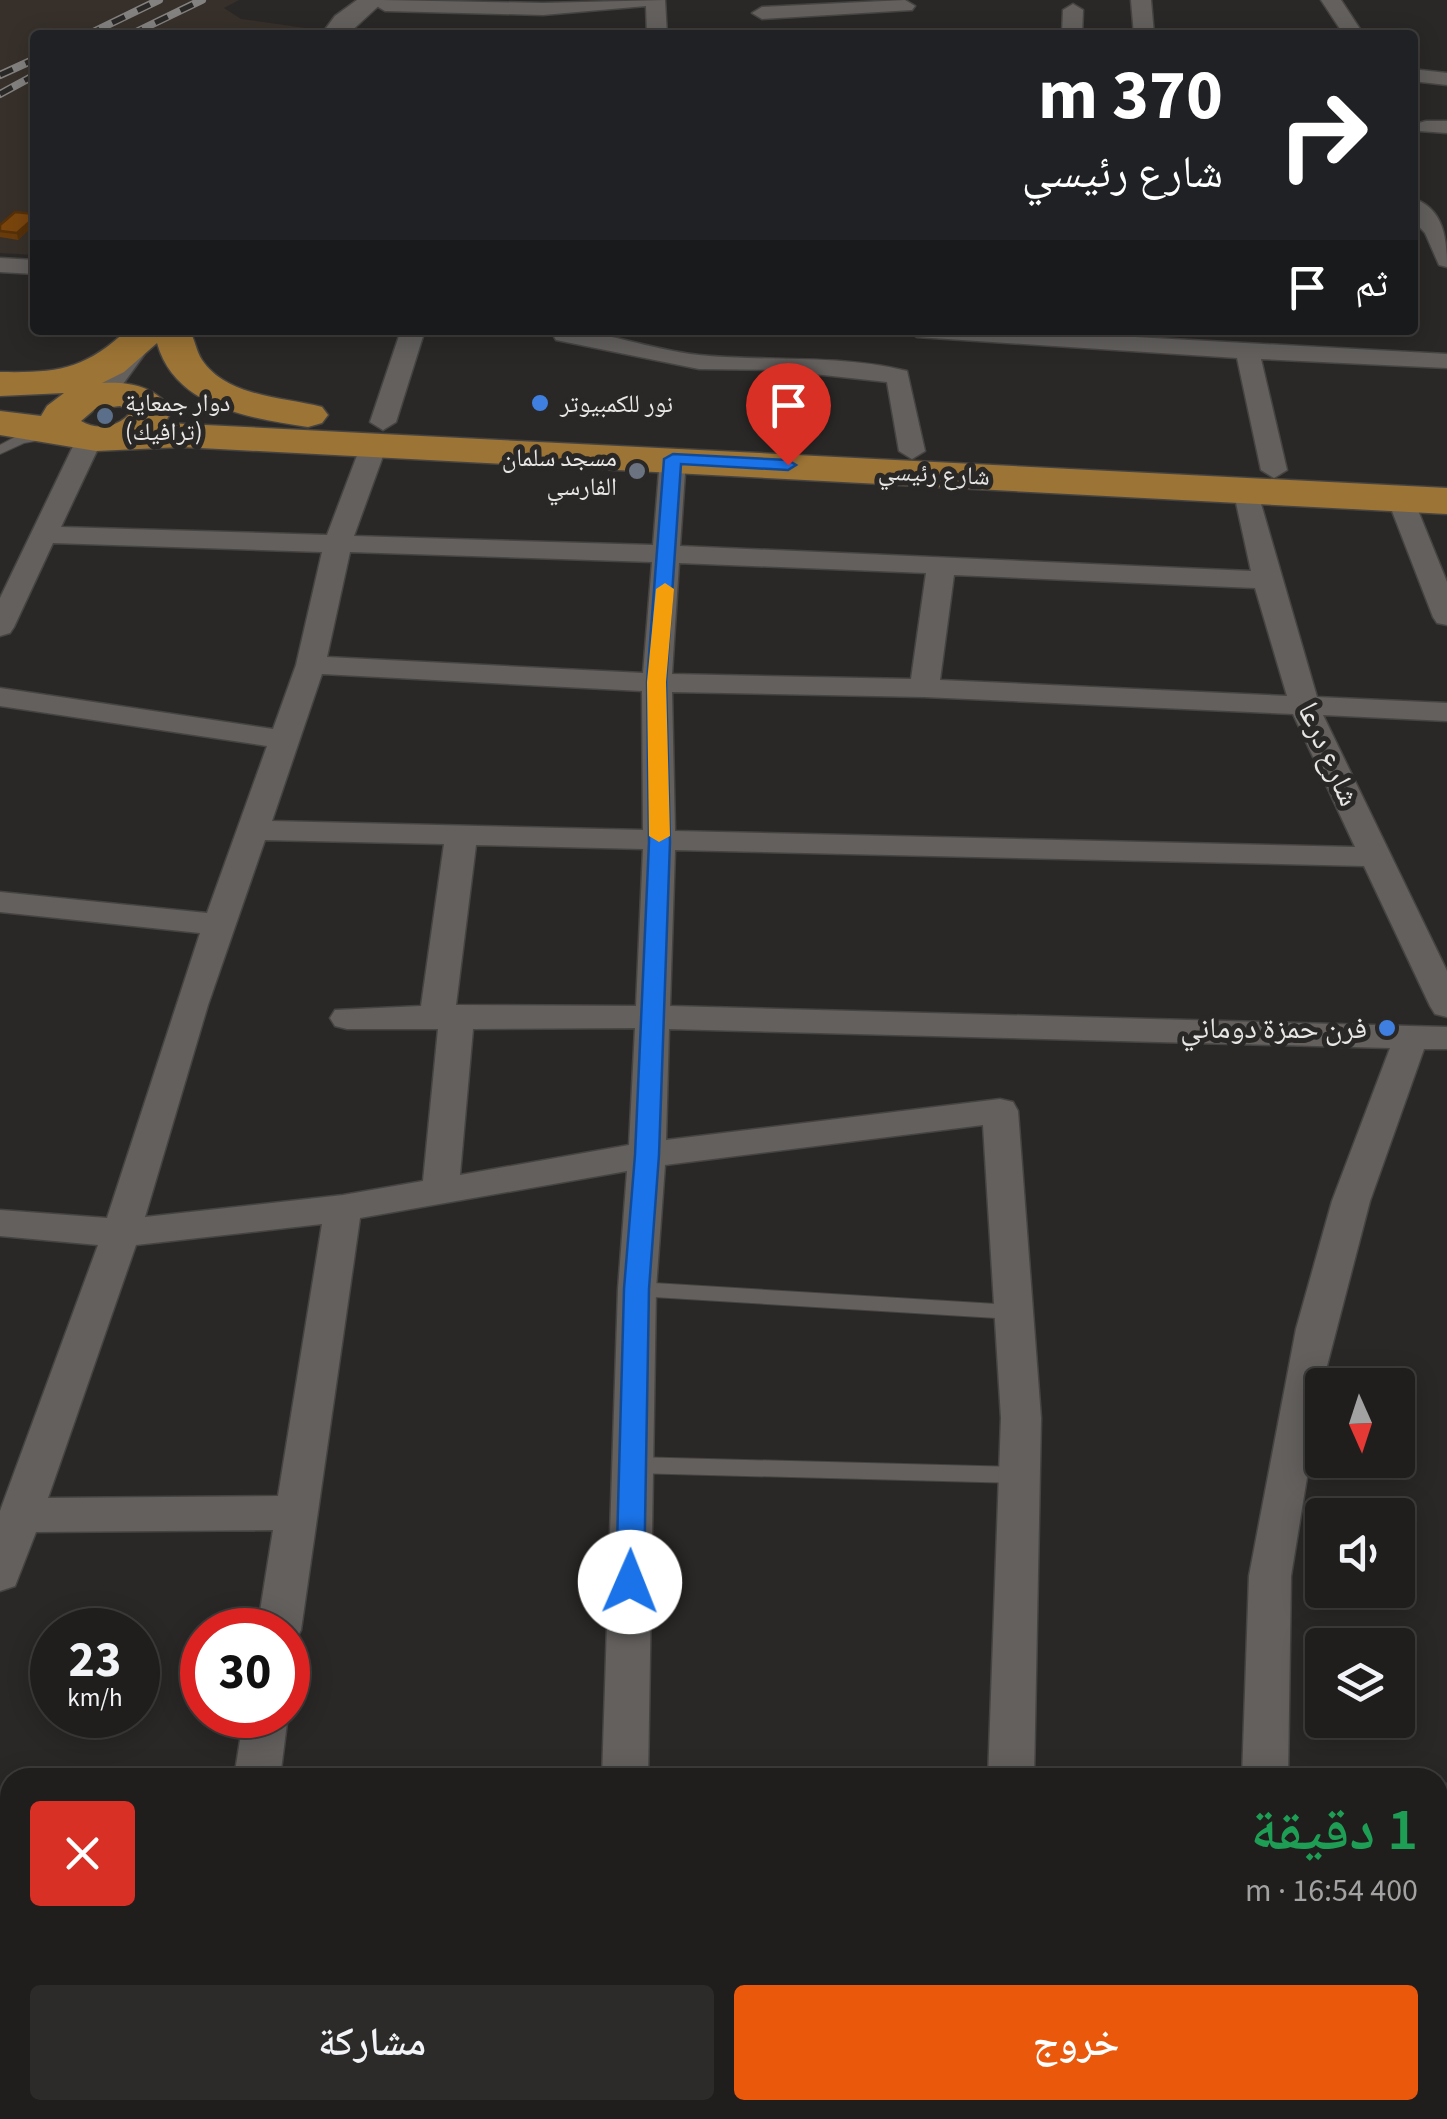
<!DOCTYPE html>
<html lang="ar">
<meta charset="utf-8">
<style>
:root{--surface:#201e1c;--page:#2d2b29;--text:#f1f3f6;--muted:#a2a2a3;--line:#3d3c3b;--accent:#ea580c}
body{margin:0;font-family:"Source Sans 3","Noto Naskh Arabic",sans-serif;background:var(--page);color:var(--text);direction:rtl;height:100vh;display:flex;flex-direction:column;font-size:38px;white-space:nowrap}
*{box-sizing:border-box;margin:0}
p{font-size:32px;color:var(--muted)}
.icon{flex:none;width:55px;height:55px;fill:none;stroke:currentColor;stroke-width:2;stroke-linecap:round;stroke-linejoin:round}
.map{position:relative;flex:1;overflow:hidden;direction:ltr}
.details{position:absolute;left:0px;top:1768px;width:1448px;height:352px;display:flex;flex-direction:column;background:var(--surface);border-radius:30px 30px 0 0;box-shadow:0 5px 25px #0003,0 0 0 2px var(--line);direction:rtl}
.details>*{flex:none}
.banner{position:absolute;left:30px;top:30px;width:1388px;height:305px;border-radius:10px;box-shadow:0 5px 25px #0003,0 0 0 2px var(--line);direction:rtl;background:#202124;color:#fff;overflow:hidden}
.needle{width:65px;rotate:177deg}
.buttons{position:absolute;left:1305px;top:1368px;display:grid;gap:20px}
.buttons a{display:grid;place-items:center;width:110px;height:110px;border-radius:10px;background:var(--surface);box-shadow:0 5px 25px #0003,0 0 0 2px var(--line);font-size:50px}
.speed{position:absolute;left:30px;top:1608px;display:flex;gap:20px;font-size:50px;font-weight:700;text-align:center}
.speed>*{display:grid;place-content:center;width:130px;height:130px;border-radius:50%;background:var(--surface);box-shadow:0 5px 25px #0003,0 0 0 2px var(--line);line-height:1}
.speed small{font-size:25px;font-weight:400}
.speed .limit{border:15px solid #d22;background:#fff;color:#111}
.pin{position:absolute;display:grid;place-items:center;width:85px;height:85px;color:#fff;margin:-102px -42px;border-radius:50% 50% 50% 0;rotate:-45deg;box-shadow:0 0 10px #0007}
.pin .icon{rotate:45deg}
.me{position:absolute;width:110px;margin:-55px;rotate:1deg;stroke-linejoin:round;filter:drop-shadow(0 0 8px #0008)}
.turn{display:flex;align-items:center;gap:35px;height:210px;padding:0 30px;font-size:45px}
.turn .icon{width:130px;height:130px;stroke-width:2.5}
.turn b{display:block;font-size:70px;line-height:85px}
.then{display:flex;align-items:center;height:95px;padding:0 30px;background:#0003;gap:20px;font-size:38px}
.round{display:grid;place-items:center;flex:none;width:105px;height:105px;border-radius:10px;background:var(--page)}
.overview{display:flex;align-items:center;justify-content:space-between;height:170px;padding:0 30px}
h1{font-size:60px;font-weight:600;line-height:75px;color:#1e9e55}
.primary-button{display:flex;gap:20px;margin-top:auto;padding:20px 30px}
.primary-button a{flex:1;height:115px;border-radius:10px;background:var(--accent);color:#fff;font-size:40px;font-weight:600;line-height:115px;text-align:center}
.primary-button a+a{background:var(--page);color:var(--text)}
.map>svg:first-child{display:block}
.built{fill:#37302a}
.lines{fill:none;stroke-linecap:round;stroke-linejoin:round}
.service-casing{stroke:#464442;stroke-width:2}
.minor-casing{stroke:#464442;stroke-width:3}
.tertiary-casing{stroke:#464442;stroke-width:3}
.trunk-casing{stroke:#464442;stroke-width:3}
.service{fill:#63605e;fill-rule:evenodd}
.minor{fill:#63605e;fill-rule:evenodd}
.tertiary{fill:#63605e;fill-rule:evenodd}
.trunk{fill:#9c7435;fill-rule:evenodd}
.rail-casing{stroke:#848280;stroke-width:8}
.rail{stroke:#2a2826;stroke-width:5;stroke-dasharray:14;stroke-linecap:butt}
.wall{fill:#683b0b}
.shaded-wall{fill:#553009}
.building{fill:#79450d;stroke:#553009;stroke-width:2.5}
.route{fill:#1a73e8;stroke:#114b97;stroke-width:2.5}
.slow{fill:#f59e0b}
.shop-dot{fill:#3f7fe0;stroke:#2a2826;stroke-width:4}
.service-dot{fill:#5c6f8a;stroke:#2a2826;stroke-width:4}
.worship-dot{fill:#6b7280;stroke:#2a2826;stroke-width:4}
.labels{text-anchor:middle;stroke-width:10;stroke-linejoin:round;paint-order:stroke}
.far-poi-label{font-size:25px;fill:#e7e6e4;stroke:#2a2826;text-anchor:start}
.far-street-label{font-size:25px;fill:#e7e6e4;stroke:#2a2826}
.street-label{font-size:30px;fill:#e7e6e4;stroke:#2a2826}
.poi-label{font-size:30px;fill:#e7e6e4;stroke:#2a2826;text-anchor:end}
</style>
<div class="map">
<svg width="1447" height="2119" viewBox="0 0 1447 2119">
<rect width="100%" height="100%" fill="#2a2826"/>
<path class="built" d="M0,0H239L224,8L241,19L312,29L308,35H35V255L0,253Z"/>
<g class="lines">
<g class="service-casing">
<path id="service" d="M47,431L52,432V438L24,443L0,454V445L15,437Z
M637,1282L1013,1305L1020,1307L1023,1312L1020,1317L1013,1319L637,1296L630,1294L627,1289L630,1284Z
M633,1457L1019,1467L1026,1469L1029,1475L1026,1481L1019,1483L633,1473L626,1471L623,1465L626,1459Z"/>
</g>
<g class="minor-casing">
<path id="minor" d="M382,0L543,3L665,0L667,35H647L646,6L543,15L385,11L375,5Z
M905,0L915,6L912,10L762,19L752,13L762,7Z
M1131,0H1151L1154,35H1134Z
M1321,0H1341L1364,35H1344Z
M1073,4L1083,10L1082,35H1062L1063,10Z
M1412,69L1447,73V85L1412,81Z
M1426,121H1447V133L1419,131L1416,127L1419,123Z
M1412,198C1444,208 1447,239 1447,267L1439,265L1425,233L1412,219Z
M0,258L35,260V274L0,272Z
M401,330H425L396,422L383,430L370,422Z
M556,330C604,330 651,350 699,355C768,362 839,354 907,371L925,451L912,459L899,451L887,382L777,370L699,369L556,340L553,335Z
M905,330H1009L1447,354V368L1261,359L1287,470L1274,478L1261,470L1237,358L917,337Z
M90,430L103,438L61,527L327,535L361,445L374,437L387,445L354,536L653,545L660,459L673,451L686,459L680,546L1251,571L1233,489L1246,481L1255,483L1317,697L1447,703V721L1323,715L1447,971V1017L1435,1014L1430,1006L1364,866L675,850L670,1006L1447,1027V1049H1424L1370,1201L1322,1385L1291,1576L1288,1778H1242L1249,1576L1296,1329L1332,1201L1390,1048L669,1029L666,1140L1000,1099L1013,1102L1018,1111L1041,1418L1034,1778H988L1001,1418L983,1125L665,1165L656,1289L648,1778H602L618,1289L627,1171L360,1218L301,1630L294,1643L288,1645V1630H257L273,1530L36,1532L15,1586L0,1591V1511L98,1245L0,1236V1210L107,1218L200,933L0,912V892L207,913L267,746L0,706V688L273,729L296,665L322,552L53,543L14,627L10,633L0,636V598L77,438ZM350,552L652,562L643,673L327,657ZM679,563L926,573L911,679L672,674ZM954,575L1255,588L1287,696L940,680ZM322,674L642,691L643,830L272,821ZM672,692L924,697L1293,714L1355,847L675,831ZM265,840L444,844L421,1006L335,1010L330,1018L335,1026L347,1029H438L423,1181L343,1195L145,1217L208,1005ZM476,845L643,849L636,1006L456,1005ZM635,1028L629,1145L460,1175L473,1029ZM322,1224L278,1496L48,1498L136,1245Z
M1400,490L1413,498L1447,582V625L1437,623L1433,617L1387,498Z
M288,1713V1715L280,1778H234L244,1715Z
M1438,1784H1447V1824H1438Z
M0,1808H10V1850H0Z
M122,2110H172L170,2119H120Z
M482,2110H532V2119H482Z
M1172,2110H1222L1224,2119H1174Z"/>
</g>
<g class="tertiary-casing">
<path id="tertiary" d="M357,0H385L347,35H321L335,16Z
M131,330H162L110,402H88L83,395Z"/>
</g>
<g class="trunk-casing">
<path id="trunk" d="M127,330H189C195,339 196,351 202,360C227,397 283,397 322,407L328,415L322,423L308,427C251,418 175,408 157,343L124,372L102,383C130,381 156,387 172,410L165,423L1447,488V514L182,447L96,451L0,435V411L41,416L47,406L64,393L0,396V372C57,373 84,370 127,330ZM120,406L131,412C119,427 98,431 81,421L95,409Z"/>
</g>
<use href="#service" class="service"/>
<use href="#minor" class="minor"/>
<use href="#tertiary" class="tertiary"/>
<use href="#trunk" class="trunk"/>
<g class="rail-casing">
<path id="rail" d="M87,35L159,0
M130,35L202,0
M0,75L35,59
M0,94L35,75"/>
</g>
<use href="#rail" class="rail"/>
</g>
<path class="wall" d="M35,214V224L18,240L0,237V225Z"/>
<path class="shaded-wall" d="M35,217V224L18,240L17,233Z"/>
<path class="building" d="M15,212L35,214V217L17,233L0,231V225Z"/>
<path class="route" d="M673,454L788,460L796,465L788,470L681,464L666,682L670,842L659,1155L649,1289L644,1582L640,1590L630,1593L620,1590L616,1582L624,1289L635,1155L649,842L647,682L664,459Z"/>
<path class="slow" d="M665,583L674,589L666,682L670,836L659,842L649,836L647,682L656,589Z"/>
<g class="shop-dot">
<circle cx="540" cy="403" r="10"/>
<circle cx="1387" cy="1028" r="10"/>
</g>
<circle class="service-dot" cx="105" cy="416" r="10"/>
<circle class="worship-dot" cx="637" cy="471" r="10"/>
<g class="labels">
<g class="far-poi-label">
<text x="125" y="411">دوار جمعاية<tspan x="125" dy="29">(ترافيك)</tspan></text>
<text x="560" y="412">نور للكمبيوتر</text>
<text x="617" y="466" text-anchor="end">مسجد سلمان<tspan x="617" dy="29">الفارسي</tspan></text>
</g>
<g class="far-street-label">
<text transform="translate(934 473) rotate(3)" y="9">شارع رئيسي</text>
</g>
<g class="street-label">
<text transform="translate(1329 754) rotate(66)" y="10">شارع درعا</text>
</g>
<g class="poi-label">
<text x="1367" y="1038">فرن حمزة دوماني</text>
</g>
</g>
</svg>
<div class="buttons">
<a><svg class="needle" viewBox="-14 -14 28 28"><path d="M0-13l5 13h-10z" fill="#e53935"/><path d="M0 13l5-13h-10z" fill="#a2a2a3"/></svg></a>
<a><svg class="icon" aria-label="sound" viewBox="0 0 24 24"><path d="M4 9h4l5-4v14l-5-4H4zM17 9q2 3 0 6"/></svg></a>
<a><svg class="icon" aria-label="layers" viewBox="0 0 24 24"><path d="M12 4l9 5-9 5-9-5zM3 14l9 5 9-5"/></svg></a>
</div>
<div class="speed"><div>23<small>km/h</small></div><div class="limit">30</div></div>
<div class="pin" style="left:788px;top:465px;background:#d93025"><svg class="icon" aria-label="arrive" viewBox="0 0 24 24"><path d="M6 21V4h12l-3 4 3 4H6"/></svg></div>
<svg class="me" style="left:630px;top:1582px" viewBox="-20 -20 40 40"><circle r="19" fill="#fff"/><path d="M0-13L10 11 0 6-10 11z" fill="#1a73e8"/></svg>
<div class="banner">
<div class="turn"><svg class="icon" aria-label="right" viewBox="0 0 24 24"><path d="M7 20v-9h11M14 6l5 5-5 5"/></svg><div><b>370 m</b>شارع رئيسي</div></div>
<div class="then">ثم<svg class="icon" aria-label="arrive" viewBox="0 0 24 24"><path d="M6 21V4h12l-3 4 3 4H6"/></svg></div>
</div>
<section class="details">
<div class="overview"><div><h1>1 دقيقة</h1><p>400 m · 16:54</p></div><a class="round" style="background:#d93025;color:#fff"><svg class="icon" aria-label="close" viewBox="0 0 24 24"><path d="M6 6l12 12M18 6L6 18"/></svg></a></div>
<div class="primary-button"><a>خروج</a><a>مشاركة</a></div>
</section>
</div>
